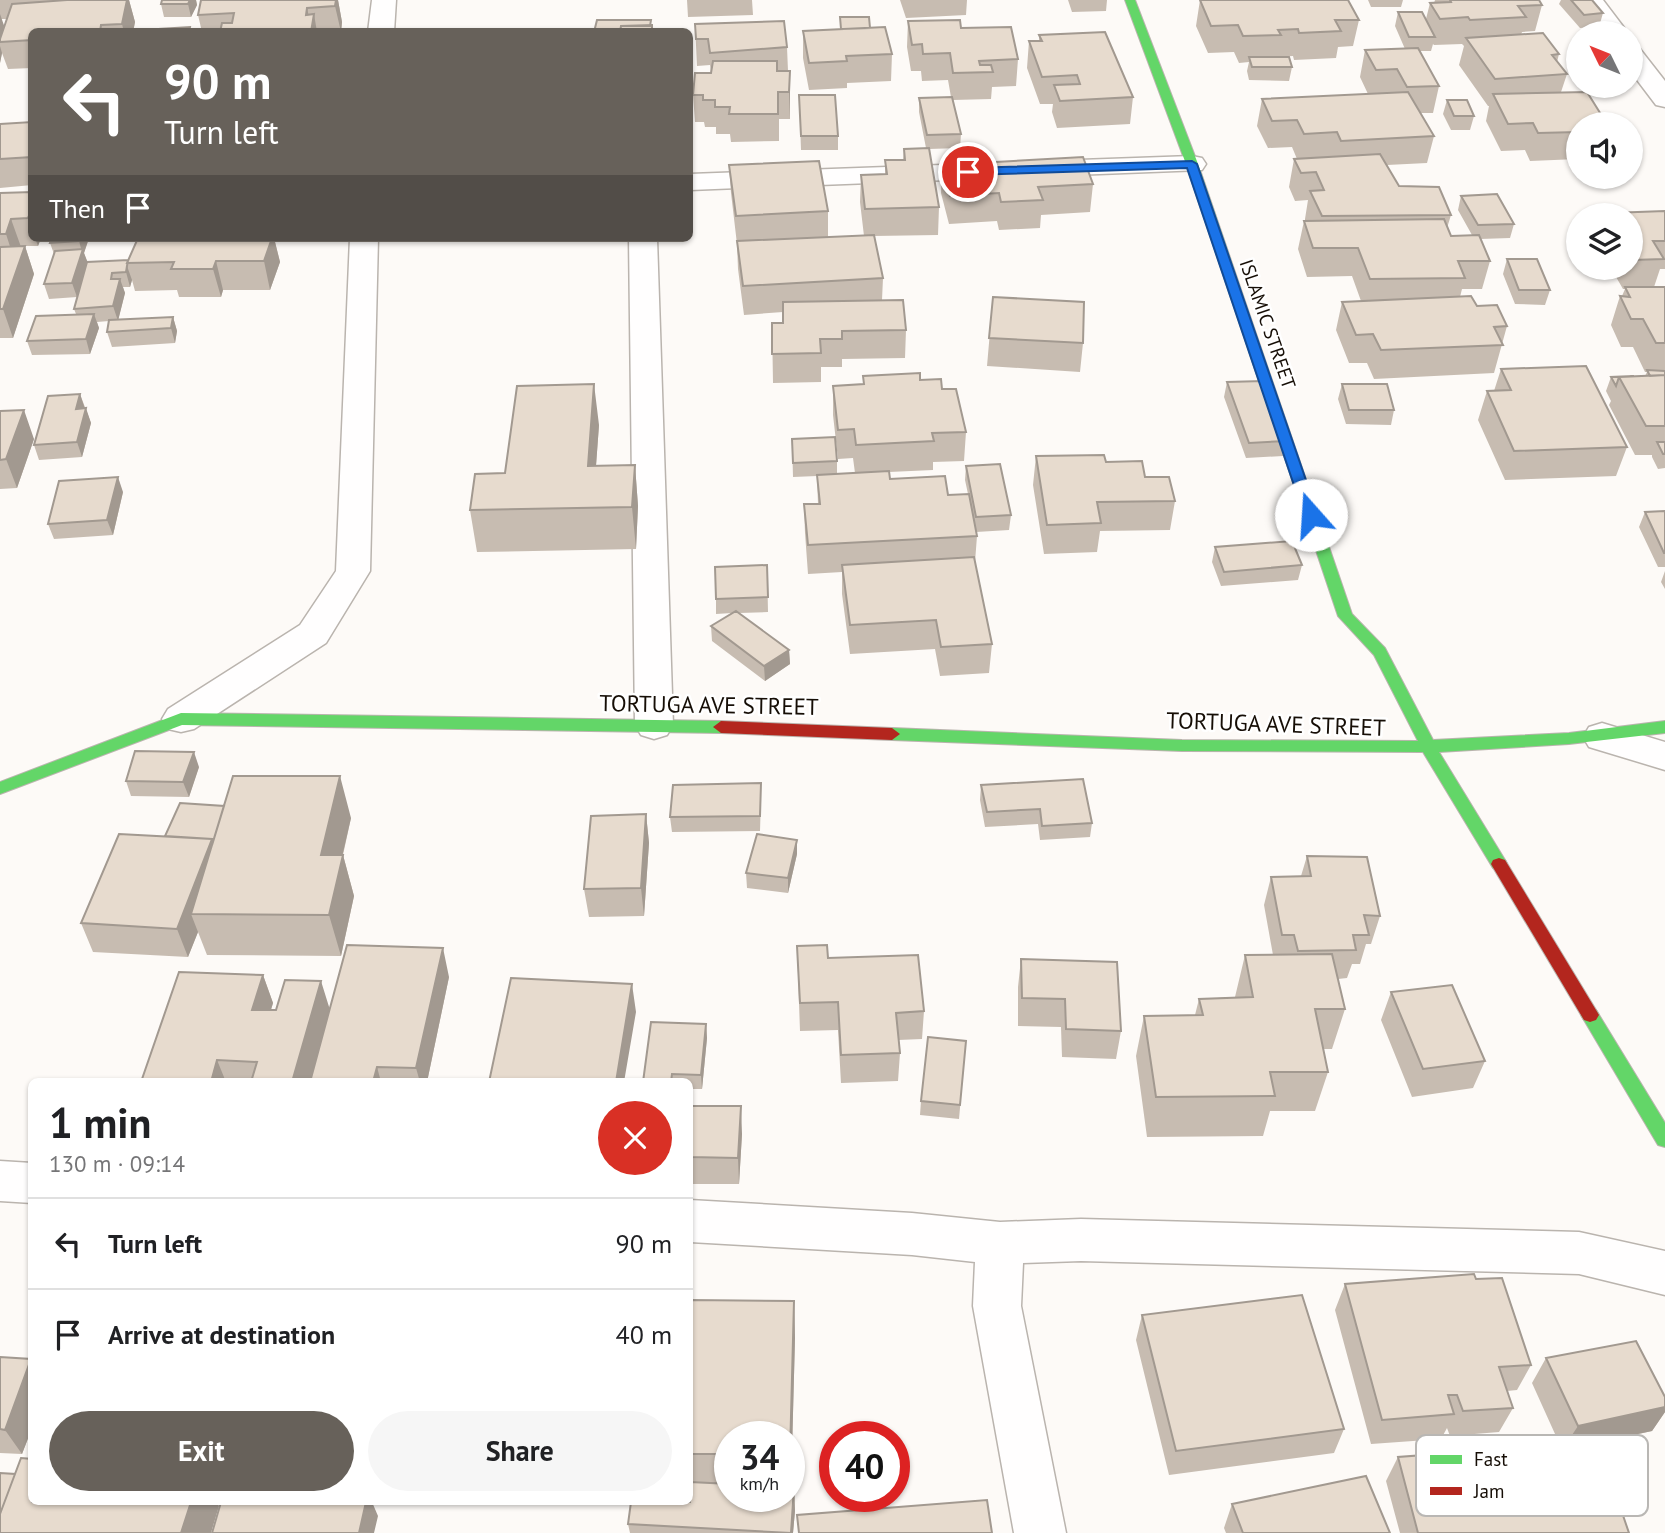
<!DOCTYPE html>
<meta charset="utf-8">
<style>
:root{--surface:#fff;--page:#f6f6f6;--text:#202124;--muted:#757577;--line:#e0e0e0;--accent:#67615a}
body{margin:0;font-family:"PT Sans",sans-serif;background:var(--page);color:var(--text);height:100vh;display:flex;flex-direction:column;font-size:26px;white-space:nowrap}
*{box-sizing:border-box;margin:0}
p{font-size:23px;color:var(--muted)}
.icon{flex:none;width:38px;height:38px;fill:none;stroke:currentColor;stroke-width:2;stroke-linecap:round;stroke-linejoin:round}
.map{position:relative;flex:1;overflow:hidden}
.drawer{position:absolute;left:28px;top:1078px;width:665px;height:427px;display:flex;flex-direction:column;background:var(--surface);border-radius:10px;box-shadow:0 2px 5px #0004}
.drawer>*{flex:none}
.guide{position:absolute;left:28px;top:28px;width:665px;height:214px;border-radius:10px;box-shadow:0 2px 5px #0004;background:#67615a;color:#fff;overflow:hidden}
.needle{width:46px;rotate:313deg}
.buttons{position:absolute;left:1566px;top:21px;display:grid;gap:14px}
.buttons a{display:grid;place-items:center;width:77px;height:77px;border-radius:50%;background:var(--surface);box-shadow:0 2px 5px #0004;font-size:35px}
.speed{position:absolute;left:714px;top:1421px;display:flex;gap:14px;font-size:35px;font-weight:700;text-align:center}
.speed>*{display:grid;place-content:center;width:91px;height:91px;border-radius:50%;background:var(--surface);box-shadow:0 2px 5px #0004;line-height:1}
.speed small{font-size:18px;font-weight:400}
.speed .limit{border:10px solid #d22;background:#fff;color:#111}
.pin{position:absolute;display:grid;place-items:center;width:60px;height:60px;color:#fff;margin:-30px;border:4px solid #fff;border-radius:50%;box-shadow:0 2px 7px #0007}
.me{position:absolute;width:77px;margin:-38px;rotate:341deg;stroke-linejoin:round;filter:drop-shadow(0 0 5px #0008)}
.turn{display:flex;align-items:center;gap:24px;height:147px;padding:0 21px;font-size:32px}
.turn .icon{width:91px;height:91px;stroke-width:2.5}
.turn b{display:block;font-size:49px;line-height:60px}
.then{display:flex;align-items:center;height:66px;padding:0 21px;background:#0003;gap:14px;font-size:26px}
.round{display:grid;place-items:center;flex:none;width:74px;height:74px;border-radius:37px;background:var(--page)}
.head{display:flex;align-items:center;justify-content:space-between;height:119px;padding:0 21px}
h1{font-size:42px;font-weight:800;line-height:52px}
.action{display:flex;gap:14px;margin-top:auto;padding:14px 21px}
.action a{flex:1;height:80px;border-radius:42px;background:var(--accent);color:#fff;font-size:28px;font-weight:800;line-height:80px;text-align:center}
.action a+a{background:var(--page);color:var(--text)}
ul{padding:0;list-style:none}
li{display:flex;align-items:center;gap:21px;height:91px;padding:0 21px;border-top:2px solid var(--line)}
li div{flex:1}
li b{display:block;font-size:26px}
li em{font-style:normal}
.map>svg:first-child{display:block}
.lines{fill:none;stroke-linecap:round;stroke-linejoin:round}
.street-casing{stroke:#bab4ae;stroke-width:3}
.fast-casing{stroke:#bab4ae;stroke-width:2}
.jam-casing{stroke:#bab4ae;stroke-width:2}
.street{fill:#fffefe;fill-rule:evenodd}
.fast{fill:#63d668;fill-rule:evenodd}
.jam{fill:#b3261e;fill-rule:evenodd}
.wall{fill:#c7bcb1;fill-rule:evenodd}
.shaded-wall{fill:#a29990}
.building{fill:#e7dbce;stroke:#a29990;stroke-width:2}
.route{fill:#1a73e8;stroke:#114b97;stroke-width:2}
.labels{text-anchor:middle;stroke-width:5;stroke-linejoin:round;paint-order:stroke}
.far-street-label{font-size:19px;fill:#160e06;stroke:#fff}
.street-label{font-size:23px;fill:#160e06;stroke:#fff}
.key{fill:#fff;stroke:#b9b7b4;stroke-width:2}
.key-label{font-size:19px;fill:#160e06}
</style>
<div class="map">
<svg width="1665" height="1533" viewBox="0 0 1665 1533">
<rect width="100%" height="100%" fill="#fdfaf7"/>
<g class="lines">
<g class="street-casing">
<path id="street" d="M372,0H396L394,32H368Z
M1578,0H1603L1628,33H1602Z
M1631,46L1640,49L1665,81V107L1656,105L1631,72Z
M1192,156L1202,158L1206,164L1202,170L690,190V174Z
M350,238H378L370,571L326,643L194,729L181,732L168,729L162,719L168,709L300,625L336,571Z
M629,238H657L673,725L667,735L654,739L641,735L635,725Z
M1602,723L1665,742V770L1589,747L1583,737L1589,727Z
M0,1161L32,1163V1203L0,1201Z
M690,1200L912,1213L1000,1222L1081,1219L1579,1232L1665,1251V1295L1579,1274L1081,1261L1023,1263L1021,1306L1066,1533H1014L973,1306L975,1262L912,1255L690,1242Z"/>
</g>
<g class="fast-casing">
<path id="fast" d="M1125,0H1135L1198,164L1352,614L1385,648L1433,740L1569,733L1665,721V733L1569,744L1439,752L1505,860L1507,864L1505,868H1493L1423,752L1182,751L892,740L884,734L892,728L1182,740L1418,741L1374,655L1338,616L1186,164Z
M181,713L721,721L729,727L721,733L182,725L0,794V782Z
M1590,1008L1596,1010L1665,1123V1147L1658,1145L1584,1020L1581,1015L1584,1010Z"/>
</g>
<g class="jam-casing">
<path id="jam" d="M721,721L892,728L900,734L892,740L721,733L713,727Z
M1499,858L1505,860L1596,1010L1599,1015L1596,1020L1590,1022L1584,1020L1491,864L1493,860Z"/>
</g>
<use href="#street" class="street"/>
<use href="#fast" class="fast"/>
<use href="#jam" class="jam"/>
</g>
<path class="wall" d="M0,0H129L135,22L133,32H32V68L8,69L2,53L0,63ZM1,19H7L4,27Z
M162,0H196L197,5L191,17H164L161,4Z
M201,0H338L342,22L341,32H202L198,15Z
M687,0H752L753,15L688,17Z
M900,0H967L966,15L906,18Z
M1068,0H1107L1106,11L1072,12Z
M1200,0L1359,20L1353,46L1338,47L1336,58L1294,60L1293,56L1277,57L1292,67L1289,81L1249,80L1247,71L1249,62L1239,63L1234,52L1208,53L1196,26Z
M1368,0H1403L1401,7H1371Z
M1435,0H1539L1542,5L1535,31L1522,32L1521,35L1559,54L1557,62L1567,74L1561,92L1578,124V159L1530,161L1525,150L1501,151L1486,121L1489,106H1488L1459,65L1464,46L1462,44L1434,45L1433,44L1431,51H1419L1439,86L1433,113H1420L1434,136L1427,163L1387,165L1399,186L1451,215L1447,228L1451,236L1472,235L1458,210L1461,196L1514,224L1510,238L1480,239L1490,261L1482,289H1462L1460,297L1507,326L1494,373L1374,379L1367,363H1349L1336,330L1342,302L1361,301L1352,276L1307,277L1298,249L1304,221H1305V219L1308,200L1295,201L1289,187L1294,159H1297L1292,147L1268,148L1257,126L1262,99L1368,94L1360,77L1365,50L1405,49L1395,26L1398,12L1426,19L1430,3H1434Z
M1561,0H1592L1603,13L1599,27L1580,28L1559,4Z
M840,17L870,28L892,54L891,81L847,83V88L809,90L803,58V31L840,29Z
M908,21L961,28L1018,59L1016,86L992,87L991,99L953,100L961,134L960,148L929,149L939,207L938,235L874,236L883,278L882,300L906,330L905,358L842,359V367H821V382L773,383L772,323H783V312L744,315L738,269L737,244L731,193L729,165L828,211V237L864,236L860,202L861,175L885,174V160H903L904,149L926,148L919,112V98L951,97L948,80L922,81L921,71H911L907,47Z
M695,24L787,47L788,71L790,98V119H779V141L731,142L730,134H716V127H705L704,122H695L693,95L711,73L710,65L697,66Z
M1039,35L1133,97L1130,124L1057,128L1052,112L1053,104H1040L1027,68L1029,41H1039Z
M799,95L838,136V150H801Z
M1447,100L1474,116L1470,130H1451L1443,114Z
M32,122V185L0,188V124Z
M942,165L1093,184L1090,212L1041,215L1040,228L999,230L997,221L949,224L941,193Z
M32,192V238H41L38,246H25L34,274L13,338H0V193Z
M1665,211V269H1660L1654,287H1665V468L1658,469L1652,457V455H1635L1609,405L1611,401L1606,391L1611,377L1645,376L1647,372H1645L1633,347H1621L1611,325L1620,296H1622L1625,289H1623L1612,270L1592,271L1590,268H1631V215H1584V214Z
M1578,233V247L1576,242Z
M52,238H89L84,253L87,262L128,260L138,238H274L280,262L270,290H223L221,297H179L177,290L135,291L132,280L130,287H123L125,293L118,320L173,317L177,331L175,343L112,347L107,332L109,321L97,322L99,328L90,354L32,355L27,341L76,314L74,309L83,278L77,297L49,299L44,284L54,254L50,243Z
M1507,259L1550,290L1545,305L1515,304L1503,274Z
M993,297L1083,343L1080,372L987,366Z
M1501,369L1627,447L1616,476L1505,480L1478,420L1487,391H1494Z
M863,376L920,380L942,389L966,432L964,461L933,462V470L889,472L890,479L948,495L968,494L965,480L966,466L1011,515L1009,530L976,532L977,536L975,562L992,644L989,673L940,676L935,649L850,654L842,594V572L808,574L805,533L804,504H818L817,476L793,477L792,439L837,461V474L855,473L853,458L838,459L833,415V386L863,385Z
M1227,382L1286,441L1283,456L1246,458L1224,397Z
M1342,384L1394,410L1391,425L1346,424L1338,399Z
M80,394L91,423L82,457L39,460L34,445Z
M0,411L34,439L17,488L0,489Z
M599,425L596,465H635L638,506L636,549L477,552L470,510L505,473Z
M1036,456L1145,477L1175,501L1170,530L1100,531L1097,552L1044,554L1033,485Z
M123,492L113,535L54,539L48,524Z
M1665,511V567H1658L1639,527L1645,512Z
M1215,547L1302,565L1298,580L1221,586L1212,562Z
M767,565L768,612L739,613L789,650L790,664L765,681L712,641L711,626L732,613L716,614V599Z
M1665,571V589L1661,582Z
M199,767L189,797L131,796L126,781Z
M981,785L1092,823L1090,837L1040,840L1038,824L985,827L980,800Z
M761,798L760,831L672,832L670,817Z
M646,814L649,843L644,916L589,917L584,889Z
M351,818L343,855L354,896L341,956L207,955L198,932L188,957L93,952L81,923L165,836Z
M797,854L788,893L747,888L746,873Z
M1307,856L1380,916L1371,944H1366L1360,964H1352L1347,978L1338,979L1345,1009L1332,1049H1323L1328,1072L1315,1111H1270L1263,1136L1147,1137L1136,1056L1144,1016L1195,1015L1199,999L1235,997L1245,955H1273L1264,905L1271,877L1301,876Z
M797,946L828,958L924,1011L922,1039L898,1040L900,1053L898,1081L841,1083L838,1030L800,1031Z
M1021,959L1121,1031L1116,1059L1062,1057L1061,1027L1018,1026V987Z
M263,975L273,1003L271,1010L330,1009L449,977L427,1082H310L325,1027L310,1082H141Z
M1391,992L1485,1061L1473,1088L1412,1097L1381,1020Z
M706,1024L707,1038L702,1089H690V1082H643Z
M966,1041L959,1119L920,1115L921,1101Z
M690,1106L742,1134L739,1184H690Z
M1476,1279L1531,1365L1517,1390L1507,1391L1513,1408L1499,1432L1450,1436L1447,1428L1441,1439L1371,1444L1335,1310L1345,1284Z
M690,1300L794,1301L795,1338L791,1487H794L795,1511L793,1533H630L628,1524L690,1502ZM730,1437H789V1496H730Z
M1142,1315L1344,1429L1334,1453L1169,1475L1136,1340Z
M0,1357L31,1359L32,1360V1428L22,1454L0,1453Z
M1546,1358L1665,1397V1412L1652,1431L1598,1443L1629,1533H1400L1386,1481L1398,1457L1560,1445L1532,1383Z
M1232,1504L1390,1533H1226L1224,1528Z"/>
<path class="shaded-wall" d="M127,0H129L135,22L133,32H124L122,24Z
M190,0H196L197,5L191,17L188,4Z
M336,0H338L342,22L341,32L335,6Z
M307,8L312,30L314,14L317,32H310L306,15Z
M0,14L7,34L0,42Z
M0,46L2,53L0,63Z
M790,71V119L789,92Z
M32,209V227L28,218Z
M11,219L21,247L15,262L6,234Z
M35,238H41L38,246Z
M80,238H89L84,253L88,263L77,297L72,283L82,252L79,241Z
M272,238H274L280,262L270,290L264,261Z
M25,246L34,274L13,338L3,309Z
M216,261L223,290L221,297L213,269Z
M127,266L132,280L130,287L126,272Z
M120,279L125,293L118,321L113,306Z
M94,314L99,328L90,354L86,339Z
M173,317L177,331L175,343L171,328Z
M594,384L599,425L593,507L588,466Z
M80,394L85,409H76Z
M86,408L91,423L82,457L77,442Z
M24,410L34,439L17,488L6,459Z
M635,465L638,506L636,549L632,507Z
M118,477L123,492L113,535L107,520Z
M789,650L790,664L765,681L764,666Z
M194,752L199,767L189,797L183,782Z
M340,776L351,818L333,896L321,855Z
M646,814L649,843L644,916L641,888Z
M212,839L222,868L191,914L198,932L188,957L177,929Z
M797,840V854L788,893V878Z
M343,855L354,896L341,956L329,915Z
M443,948L449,977L427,1082H420L416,1068Z
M263,975L273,1003L262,1038L252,1010Z
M321,981L330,1010L310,1082H292Z
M632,984L636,1012L624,1082H616Z
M706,1024L707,1038L702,1089L701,1075Z
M217,1060L226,1082H211Z
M377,1067L381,1082H373Z
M741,1106L742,1134L739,1184L738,1158Z
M794,1301L795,1338L791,1489L790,1454Z
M31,1359L32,1428L22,1454L5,1430Z
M1665,1407V1412L1652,1431L1562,1450L1578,1426Z
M794,1487L795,1511L793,1533H791Z
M191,1502H217L219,1506L211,1533H181Z
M366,1502H372L378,1516L374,1533H359Z"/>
<path class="building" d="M67,0H127L122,24L101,25L100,32H32V40L0,42V39L12,4Z
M162,0H190L188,4H161Z
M201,0H336L335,6L307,8L306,15L314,14L311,32H220L222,23H232L234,13L198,15Z
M1200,0H1348L1359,20H1335L1341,31L1299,33L1298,29L1278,30L1281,35L1243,36L1238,25L1211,26Z
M1450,0H1539L1542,5L1518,6L1526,17L1470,20L1468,17L1440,19L1430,3L1451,2Z
M1571,0H1592L1603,13L1584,15Z
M1398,12H1422L1435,37H1409Z
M840,17H869L870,28L841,29Z
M597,20H651L650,26H621L620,32H594Z
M960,20L961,28L1011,27L1018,59L979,61L980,65H991L993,72L953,73L950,53L923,54L922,44L912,45L908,21Z
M784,21L787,47L710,53L708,39H696L695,24Z
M652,25V30L668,29L667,32H620L621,26Z
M190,27L189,32H159V29Z
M885,27L892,54L846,56L847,61L809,63L803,31Z
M1615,31L1617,33H1594Z
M1105,32L1133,97L1060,101L1054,85L1080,84L1077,75L1042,77L1029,41H1042L1039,35Z
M1543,33L1559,54L1552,55L1567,74L1495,79L1466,38Z
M1418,48L1439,86L1407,87L1397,69L1376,70L1365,50Z
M1249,57H1289L1292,67H1252Z
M713,61H777V71H790L789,92H778V114H729L730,107H715V100H703V95H693L695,73H711Z
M1408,92L1434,136L1341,141L1337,132L1304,134L1297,120L1272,121L1262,99Z
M1587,92L1607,124H1578V132L1538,133L1533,123L1508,124L1493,94Z
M799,95H835L838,136H801Z
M952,97L961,134L927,135L919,98Z
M1447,100H1467L1474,116H1454Z
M32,122V157L0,159V124Z
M929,148L939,207L865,209L861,175L887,174L885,160H905L904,149Z
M1380,154L1399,186L1439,187L1451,215L1322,216L1310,191L1324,190L1316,172L1301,173L1294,159Z
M1083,157L1093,184L1038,187L1043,200L1001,202L999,193L950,196L942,165Z
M819,161L828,211L736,216L729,165Z
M32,192V209L28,218L11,219L6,234H0V193Z
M1497,194L1514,224L1478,225L1461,196Z
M1665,211V241H1653L1664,259L1632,260L1631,258V215H1585L1584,214Z
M1444,219L1451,236L1479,235L1490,261H1458L1465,278L1370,279L1358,248H1313L1304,221Z
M874,235L883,278L743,286L737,241Z
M52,238H80L79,241L50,243Z
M138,238H272L264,261H216L213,269H171L174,262L127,263Z
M25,246L3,309H0V247Z
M83,249L72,283L44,284L55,251Z
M1507,259H1537L1550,290H1519Z
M128,260L126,272L112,273L111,279H120L113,306L74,309L87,262Z
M1625,287H1665V343H1656L1643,319H1631L1620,296L1630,297Z
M1471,296L1477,306L1497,305L1507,326L1494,327L1503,345L1381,350L1373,334L1356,335L1342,302Z
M993,297L1084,302L1083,343L989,338Z
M903,300L906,330L842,331V339H820L821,353L772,354V323H783V302Z
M94,314L86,339L27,341L36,316Z
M173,317L171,328L107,332L109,320Z
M1586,366L1627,447L1514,451L1487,391L1511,390L1501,369Z
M1647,370L1665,371V375L1650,376Z
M920,373V380L941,379L942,389H956L966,432L932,433L934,441L856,445L854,429L838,430L833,386L864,384L863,376Z
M1665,375V426H1646L1619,377Z
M1634,376L1619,377L1616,386L1611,377Z
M1263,381L1286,441L1249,443L1227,382Z
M594,384L588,466L635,465L632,507L470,510L475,474L505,473L517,386Z
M1342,384H1387L1394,410H1349Z
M80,394L76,409L86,408L77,442L34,445L48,396Z
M24,410L6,459L0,460V411Z
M835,437L837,461L793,463L792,439Z
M1657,442H1665V454H1663Z
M1104,455L1106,462L1142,461L1145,477H1169L1175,501L1097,502L1101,523L1047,525L1036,456Z
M1000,464L1011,515L976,517L966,466Z
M889,471L890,479L945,476L948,495L969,494L977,536L808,545L804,504H820L817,475Z
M118,477L107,520L48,524L59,481Z
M1665,511V553H1664L1645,512Z
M1292,541L1302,565L1224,572L1215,547Z
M974,557L992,644L941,647L936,620L850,625L842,565Z
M767,565L768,597L716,599L715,567Z
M736,611L789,650L764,666L711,626Z
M135,751L194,752L183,782L126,781Z
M233,776H340L321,855H343L329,915L191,914Z
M1083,779L1092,823L1042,826L1040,809L987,812L981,785Z
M761,783L760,816L670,817L673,785Z
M180,803L224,806L213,842L212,839L165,836Z
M646,814L641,888L584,889L591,816Z
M119,834L212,839L177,929L81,923Z
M757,834L797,840L788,878L746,873Z
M1307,856L1367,857L1380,916L1364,915L1369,935H1353L1356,950L1298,951L1294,935H1282L1271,877L1311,876Z
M347,945L443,948L416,1068L377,1067L373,1082H310Z
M827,945L828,958L918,955L924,1011L896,1013L900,1053L841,1055L838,1002L800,1003L797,946Z
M1332,954L1345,1009H1315L1328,1072H1270L1275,1096L1156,1097L1144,1016L1203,1015L1199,999L1253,997L1245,955Z
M1021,959L1117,962L1121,1031L1066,1029L1065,999L1022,998Z
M179,972L263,975L252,1010H276L285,980L321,981L292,1082H251L257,1062L217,1060L211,1082H141Z
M511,978L632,984L616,1082H489Z
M1452,985L1485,1061L1423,1069L1391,992Z
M651,1022L706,1024L701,1075L672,1074L671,1082H643Z
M928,1037L966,1041L960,1105L921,1101Z
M690,1106H741L738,1158L690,1157Z
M1474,1274L1476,1279L1502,1278L1531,1365L1499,1367L1513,1408L1463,1411L1457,1395H1448L1454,1414L1382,1420L1345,1284Z
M1302,1295L1344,1429L1176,1451L1142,1315Z
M690,1300L794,1301L790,1454L789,1437H730V1454H690Z
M1636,1341L1665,1397V1407L1578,1426L1546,1358Z
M0,1357L31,1359L5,1430L0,1429Z
M1598,1442L1629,1533H1418L1398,1457Z
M21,1458L32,1459V1502H191L181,1533H0V1514Z
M0,1473L15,1474L0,1514Z
M1366,1476L1390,1533H1243L1232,1504Z
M690,1482L730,1484V1496H789V1487H794L791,1533L628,1524L631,1502H690Z
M987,1500L992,1533H799L797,1515Z
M221,1502H366L359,1533H212Z"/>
<path class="route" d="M1192,161L1197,164L1318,515L1316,519L1311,520L1304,515L1187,168L968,175L963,172L968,168Z"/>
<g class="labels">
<g class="far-street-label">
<text transform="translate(1268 324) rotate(71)" y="7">ISLAMIC STREET</text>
</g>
<g class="street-label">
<text transform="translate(709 705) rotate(1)" y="8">TORTUGA AVE STREET</text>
<text transform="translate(1276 724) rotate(2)" y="8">TORTUGA AVE STREET</text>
</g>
</g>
<rect x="1416" y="1435" width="232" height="81" rx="10" class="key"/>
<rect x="1430" y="1455" width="32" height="9" fill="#63d668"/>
<rect x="1430" y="1487" width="32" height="8" fill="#b3261e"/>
<g class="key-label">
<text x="1474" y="1466">Fast</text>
<text x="1474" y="1498">Jam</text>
</g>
</svg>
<div class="buttons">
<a><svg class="needle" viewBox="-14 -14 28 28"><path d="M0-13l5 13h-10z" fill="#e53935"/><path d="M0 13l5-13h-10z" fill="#757577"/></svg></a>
<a><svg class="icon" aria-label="sound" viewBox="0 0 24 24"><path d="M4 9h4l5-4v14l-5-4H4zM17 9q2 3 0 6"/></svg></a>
<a><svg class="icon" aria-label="layers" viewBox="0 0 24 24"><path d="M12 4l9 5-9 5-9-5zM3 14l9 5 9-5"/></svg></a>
</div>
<div class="speed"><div>34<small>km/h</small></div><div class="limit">40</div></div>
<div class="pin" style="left:968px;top:172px;background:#d93025"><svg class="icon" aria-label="arrive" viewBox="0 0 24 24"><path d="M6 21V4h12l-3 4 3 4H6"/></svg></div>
<svg class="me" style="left:1311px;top:515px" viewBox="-20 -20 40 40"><circle r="19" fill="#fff"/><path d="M0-13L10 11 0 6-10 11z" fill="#1a73e8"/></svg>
<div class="guide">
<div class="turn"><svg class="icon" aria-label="left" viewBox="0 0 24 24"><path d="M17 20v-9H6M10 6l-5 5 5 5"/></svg><div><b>90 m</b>Turn left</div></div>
<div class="then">Then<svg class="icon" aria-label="arrive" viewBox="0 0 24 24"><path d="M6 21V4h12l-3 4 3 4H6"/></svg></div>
</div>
<section class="drawer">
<div class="head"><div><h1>1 min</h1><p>130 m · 09:14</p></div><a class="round" style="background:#d93025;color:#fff"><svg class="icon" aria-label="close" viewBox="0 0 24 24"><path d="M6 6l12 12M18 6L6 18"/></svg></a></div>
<ul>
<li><svg class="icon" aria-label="left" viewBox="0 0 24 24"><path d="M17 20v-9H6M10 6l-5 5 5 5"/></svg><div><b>Turn left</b></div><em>90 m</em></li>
<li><svg class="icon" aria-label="arrive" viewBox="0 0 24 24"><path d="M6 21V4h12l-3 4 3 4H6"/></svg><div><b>Arrive at destination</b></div><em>40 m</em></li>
</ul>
<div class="action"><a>Exit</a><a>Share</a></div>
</section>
</div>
